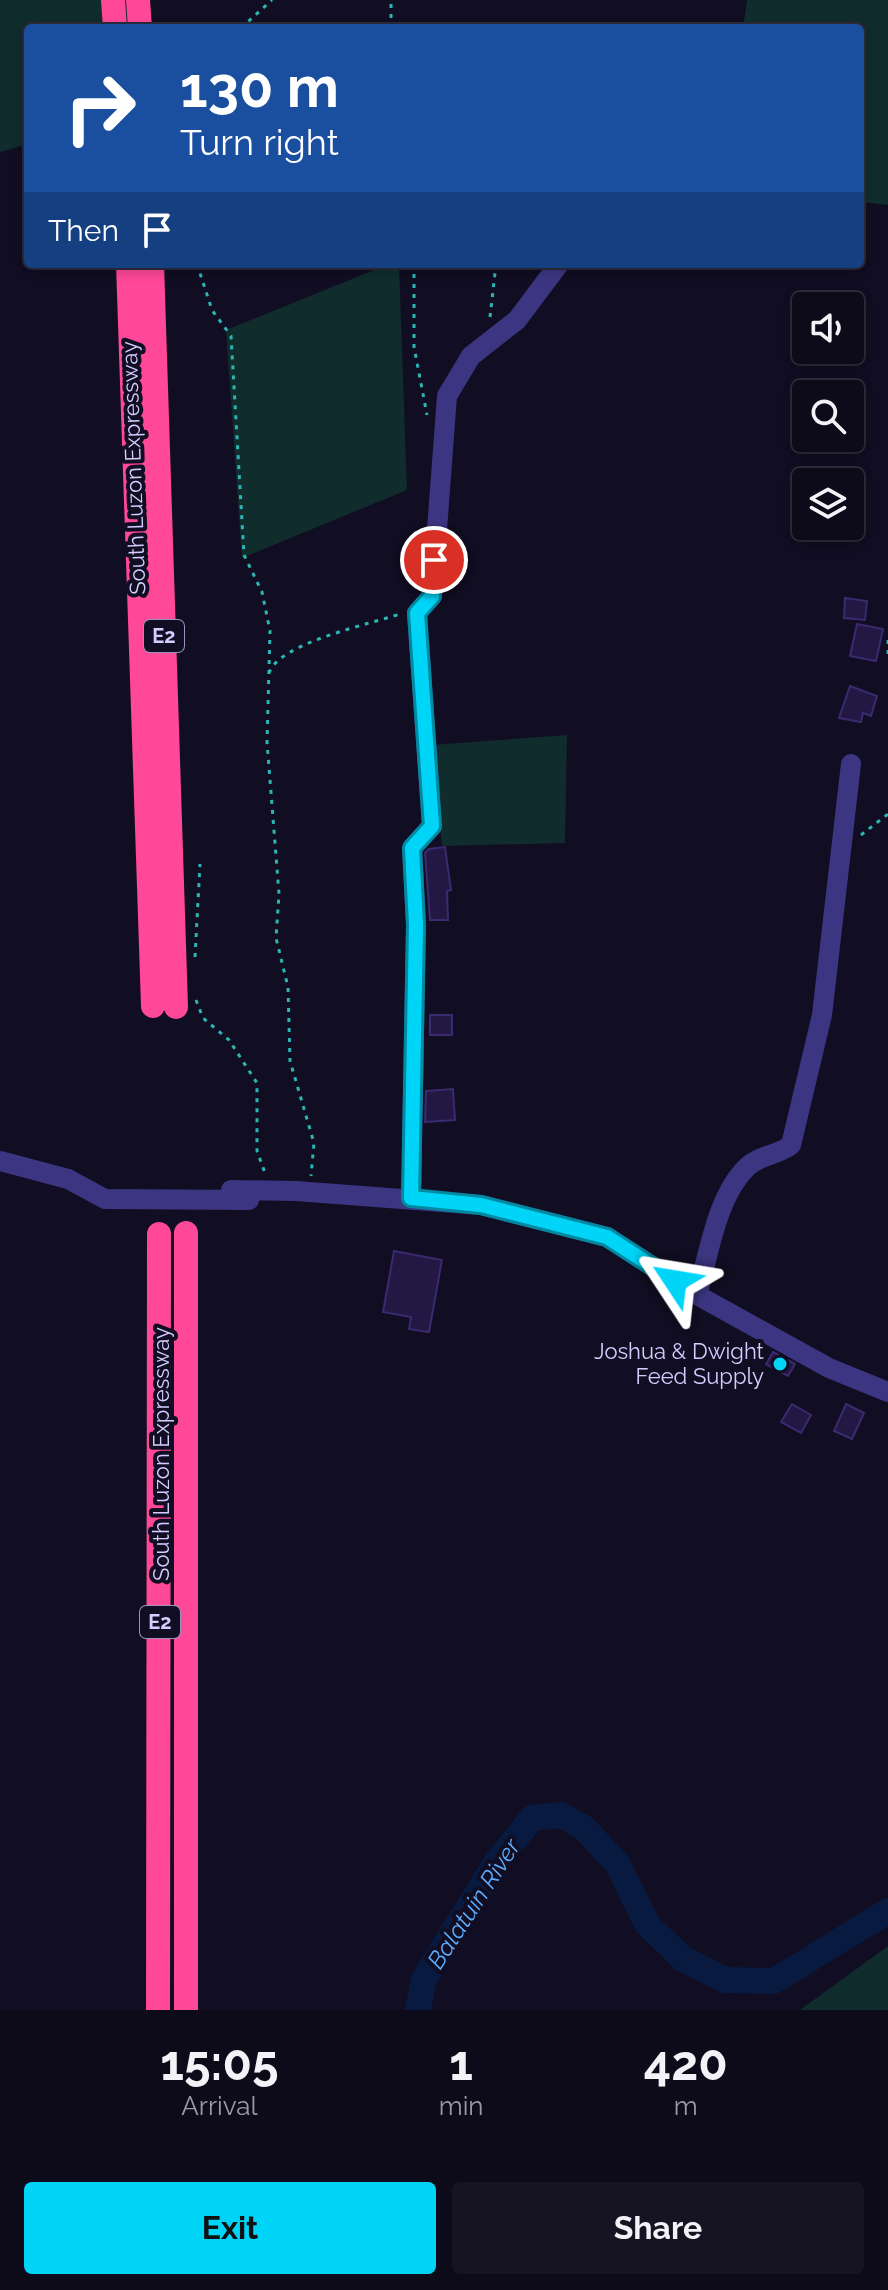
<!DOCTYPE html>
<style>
:root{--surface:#0d0a1a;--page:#161323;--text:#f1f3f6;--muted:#9a9aa2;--line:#2d2b39;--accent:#00d5f8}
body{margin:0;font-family:Raleway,sans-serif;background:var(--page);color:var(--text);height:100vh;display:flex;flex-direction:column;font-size:30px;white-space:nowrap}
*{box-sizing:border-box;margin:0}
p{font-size:26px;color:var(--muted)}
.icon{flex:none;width:44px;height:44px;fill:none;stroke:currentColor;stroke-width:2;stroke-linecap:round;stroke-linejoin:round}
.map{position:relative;height:2010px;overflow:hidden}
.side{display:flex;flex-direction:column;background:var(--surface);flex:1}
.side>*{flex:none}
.guide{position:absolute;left:24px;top:24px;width:840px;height:244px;border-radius:8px;box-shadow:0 4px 12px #0003,0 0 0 2px var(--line);background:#1a4fa0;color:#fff;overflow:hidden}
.tools{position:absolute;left:792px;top:292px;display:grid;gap:16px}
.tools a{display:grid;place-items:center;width:72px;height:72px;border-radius:8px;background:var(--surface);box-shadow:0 4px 12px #0003,0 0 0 2px var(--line);font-size:40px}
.pin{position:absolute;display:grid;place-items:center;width:68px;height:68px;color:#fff;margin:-34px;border:4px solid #fff;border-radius:50%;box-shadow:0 2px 8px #0007}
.me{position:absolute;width:88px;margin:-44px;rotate:303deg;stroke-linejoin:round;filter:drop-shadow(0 0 6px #0008)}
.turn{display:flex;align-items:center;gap:28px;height:168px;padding:0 24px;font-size:36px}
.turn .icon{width:104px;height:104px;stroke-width:2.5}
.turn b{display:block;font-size:56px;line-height:68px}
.then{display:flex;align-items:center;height:76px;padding:0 24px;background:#0003;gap:16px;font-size:30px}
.eta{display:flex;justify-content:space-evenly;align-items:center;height:136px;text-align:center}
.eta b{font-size:48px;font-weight:700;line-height:56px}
.primary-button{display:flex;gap:16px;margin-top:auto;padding:16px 24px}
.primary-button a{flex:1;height:92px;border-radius:8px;background:var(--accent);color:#111;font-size:32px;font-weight:700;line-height:92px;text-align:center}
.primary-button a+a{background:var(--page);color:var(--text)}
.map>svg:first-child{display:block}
.green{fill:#102c2c}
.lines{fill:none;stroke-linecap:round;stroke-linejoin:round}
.river{stroke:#081a3f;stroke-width:26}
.building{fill:#231843;stroke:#3a2a70;stroke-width:2}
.path{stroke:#2bb6b3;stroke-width:3;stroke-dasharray:4 6;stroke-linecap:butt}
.minor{stroke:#3c3682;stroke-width:20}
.highway{stroke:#ff4898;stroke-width:24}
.route-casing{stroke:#008aa1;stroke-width:20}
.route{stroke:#00d5f8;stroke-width:14}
.poi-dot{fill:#00d5f8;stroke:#110d22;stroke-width:3}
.labels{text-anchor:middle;stroke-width:8;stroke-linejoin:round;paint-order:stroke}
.shield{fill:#110d22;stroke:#9a93bd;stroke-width:2}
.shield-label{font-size:20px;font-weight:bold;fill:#d5cdff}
.street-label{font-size:22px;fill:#d5cdff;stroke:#110d22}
.poi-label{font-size:22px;fill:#d5cdff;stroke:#110d22;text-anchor:end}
.water-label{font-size:24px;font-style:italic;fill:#5bacff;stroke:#110d22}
</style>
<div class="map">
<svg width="888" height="2010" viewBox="0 0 888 2010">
<rect width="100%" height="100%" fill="#110d22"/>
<path class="green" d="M0,0H136L133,28H28V144L0,152Z
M747,0H888V205L860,202V28H743Z
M389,264H399L407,490L242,558L226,330Z
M567,735L565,843L442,846L432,745Z
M888,1946V2010H800Z"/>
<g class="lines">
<path class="river" d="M418,2010L424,1979L496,1863L532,1818L561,1815L584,1828L617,1863L647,1924L683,1959L725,1980L774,1981L888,1911"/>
</g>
<path class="building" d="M845,598L867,601L865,620L844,618Z
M857,624L883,629L876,661L850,656Z
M850,686L877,696L871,716L863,713L861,722L839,718Z
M445,847L451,890L447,891L448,920H430L425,853L429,849Z
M430,1015H452V1035H430Z
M453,1089L455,1120L425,1122L426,1091Z
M394,1251L442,1260L429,1332L409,1329L411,1317L383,1312Z
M773,1352L795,1364L788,1376L766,1364Z
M792,1404L811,1415L801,1433L781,1422Z
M846,1404L864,1413L852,1439L834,1431Z"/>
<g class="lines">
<path class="path" d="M241,28L272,0
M391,28V0
M197,264L212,310L231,336L244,555L262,592L270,631L267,742L279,894L276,938L288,987L290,1061L314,1143L311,1176
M414,264V347L427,415
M516,264L534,269
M490,317L496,264
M888,640V657
M269,673C279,643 370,624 400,614
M861,835L888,814
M195,957L200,864
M196,1000L203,1018L229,1040L257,1083V1151L265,1173"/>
<path class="minor" d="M0,1161L68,1179L105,1199L249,1200
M231,1190L296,1191L481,1205L607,1237L697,1295L829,1368L888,1392
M411,1198L416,925L412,848L432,826L417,613L432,596L447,396L471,356L517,320L559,264
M697,1295C709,1255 716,1197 747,1167C761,1154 777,1156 791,1145L822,1015L851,764"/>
<path class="highway" d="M113,0L115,28
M138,0L140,28
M128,264L153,1006
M152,264L176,1007
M186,1233V2010
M158,2010L159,1234"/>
</g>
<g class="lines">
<g class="route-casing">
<path id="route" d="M434,560L432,596L417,613L432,826L412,848L416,925L411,1198L481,1205L607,1237L675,1281"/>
</g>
<use href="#route" class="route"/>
</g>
<circle class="poi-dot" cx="780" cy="1364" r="8"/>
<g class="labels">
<g class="shield">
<rect x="144" y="620" width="40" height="32" rx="6"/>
<rect x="140" y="1606" width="40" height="32" rx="6"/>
</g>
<g class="shield-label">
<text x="164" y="643">E2</text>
<text x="160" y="1629">E2</text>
</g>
<g class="street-label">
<text transform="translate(133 468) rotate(-92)" y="8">South Luzon Expressway</text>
<text transform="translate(161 1454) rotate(-90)" y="8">South Luzon Expressway</text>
</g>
<g class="poi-label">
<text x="764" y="1359">Joshua &amp; Dwight<tspan x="764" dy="25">Feed Supply</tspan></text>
</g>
<g class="water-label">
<text transform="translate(474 1904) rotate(-57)" y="8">Balatuin River</text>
</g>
</g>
</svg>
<div class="tools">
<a><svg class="icon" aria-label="sound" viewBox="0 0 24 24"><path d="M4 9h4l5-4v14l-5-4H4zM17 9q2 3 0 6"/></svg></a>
<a><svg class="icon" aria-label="search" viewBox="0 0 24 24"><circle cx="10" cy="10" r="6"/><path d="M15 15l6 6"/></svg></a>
<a><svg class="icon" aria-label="layers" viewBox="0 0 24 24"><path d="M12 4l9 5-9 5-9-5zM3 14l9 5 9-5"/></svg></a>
</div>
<div class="pin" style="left:434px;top:560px;background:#d93025"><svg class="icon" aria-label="arrive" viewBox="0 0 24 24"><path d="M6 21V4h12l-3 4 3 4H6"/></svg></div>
<svg class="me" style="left:675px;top:1281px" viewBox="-20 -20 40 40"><path d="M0-17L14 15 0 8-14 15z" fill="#00d5f8" stroke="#fff" stroke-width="4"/></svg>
<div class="guide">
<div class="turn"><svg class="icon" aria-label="right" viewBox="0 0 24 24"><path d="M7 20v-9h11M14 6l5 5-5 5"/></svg><div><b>130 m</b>Turn right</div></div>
<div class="then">Then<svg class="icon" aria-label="arrive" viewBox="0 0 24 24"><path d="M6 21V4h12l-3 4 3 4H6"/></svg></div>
</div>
</div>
<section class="side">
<div class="eta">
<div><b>15:05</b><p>Arrival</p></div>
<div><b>1</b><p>min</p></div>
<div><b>420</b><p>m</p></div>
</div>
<div class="primary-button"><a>Exit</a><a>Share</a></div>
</section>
